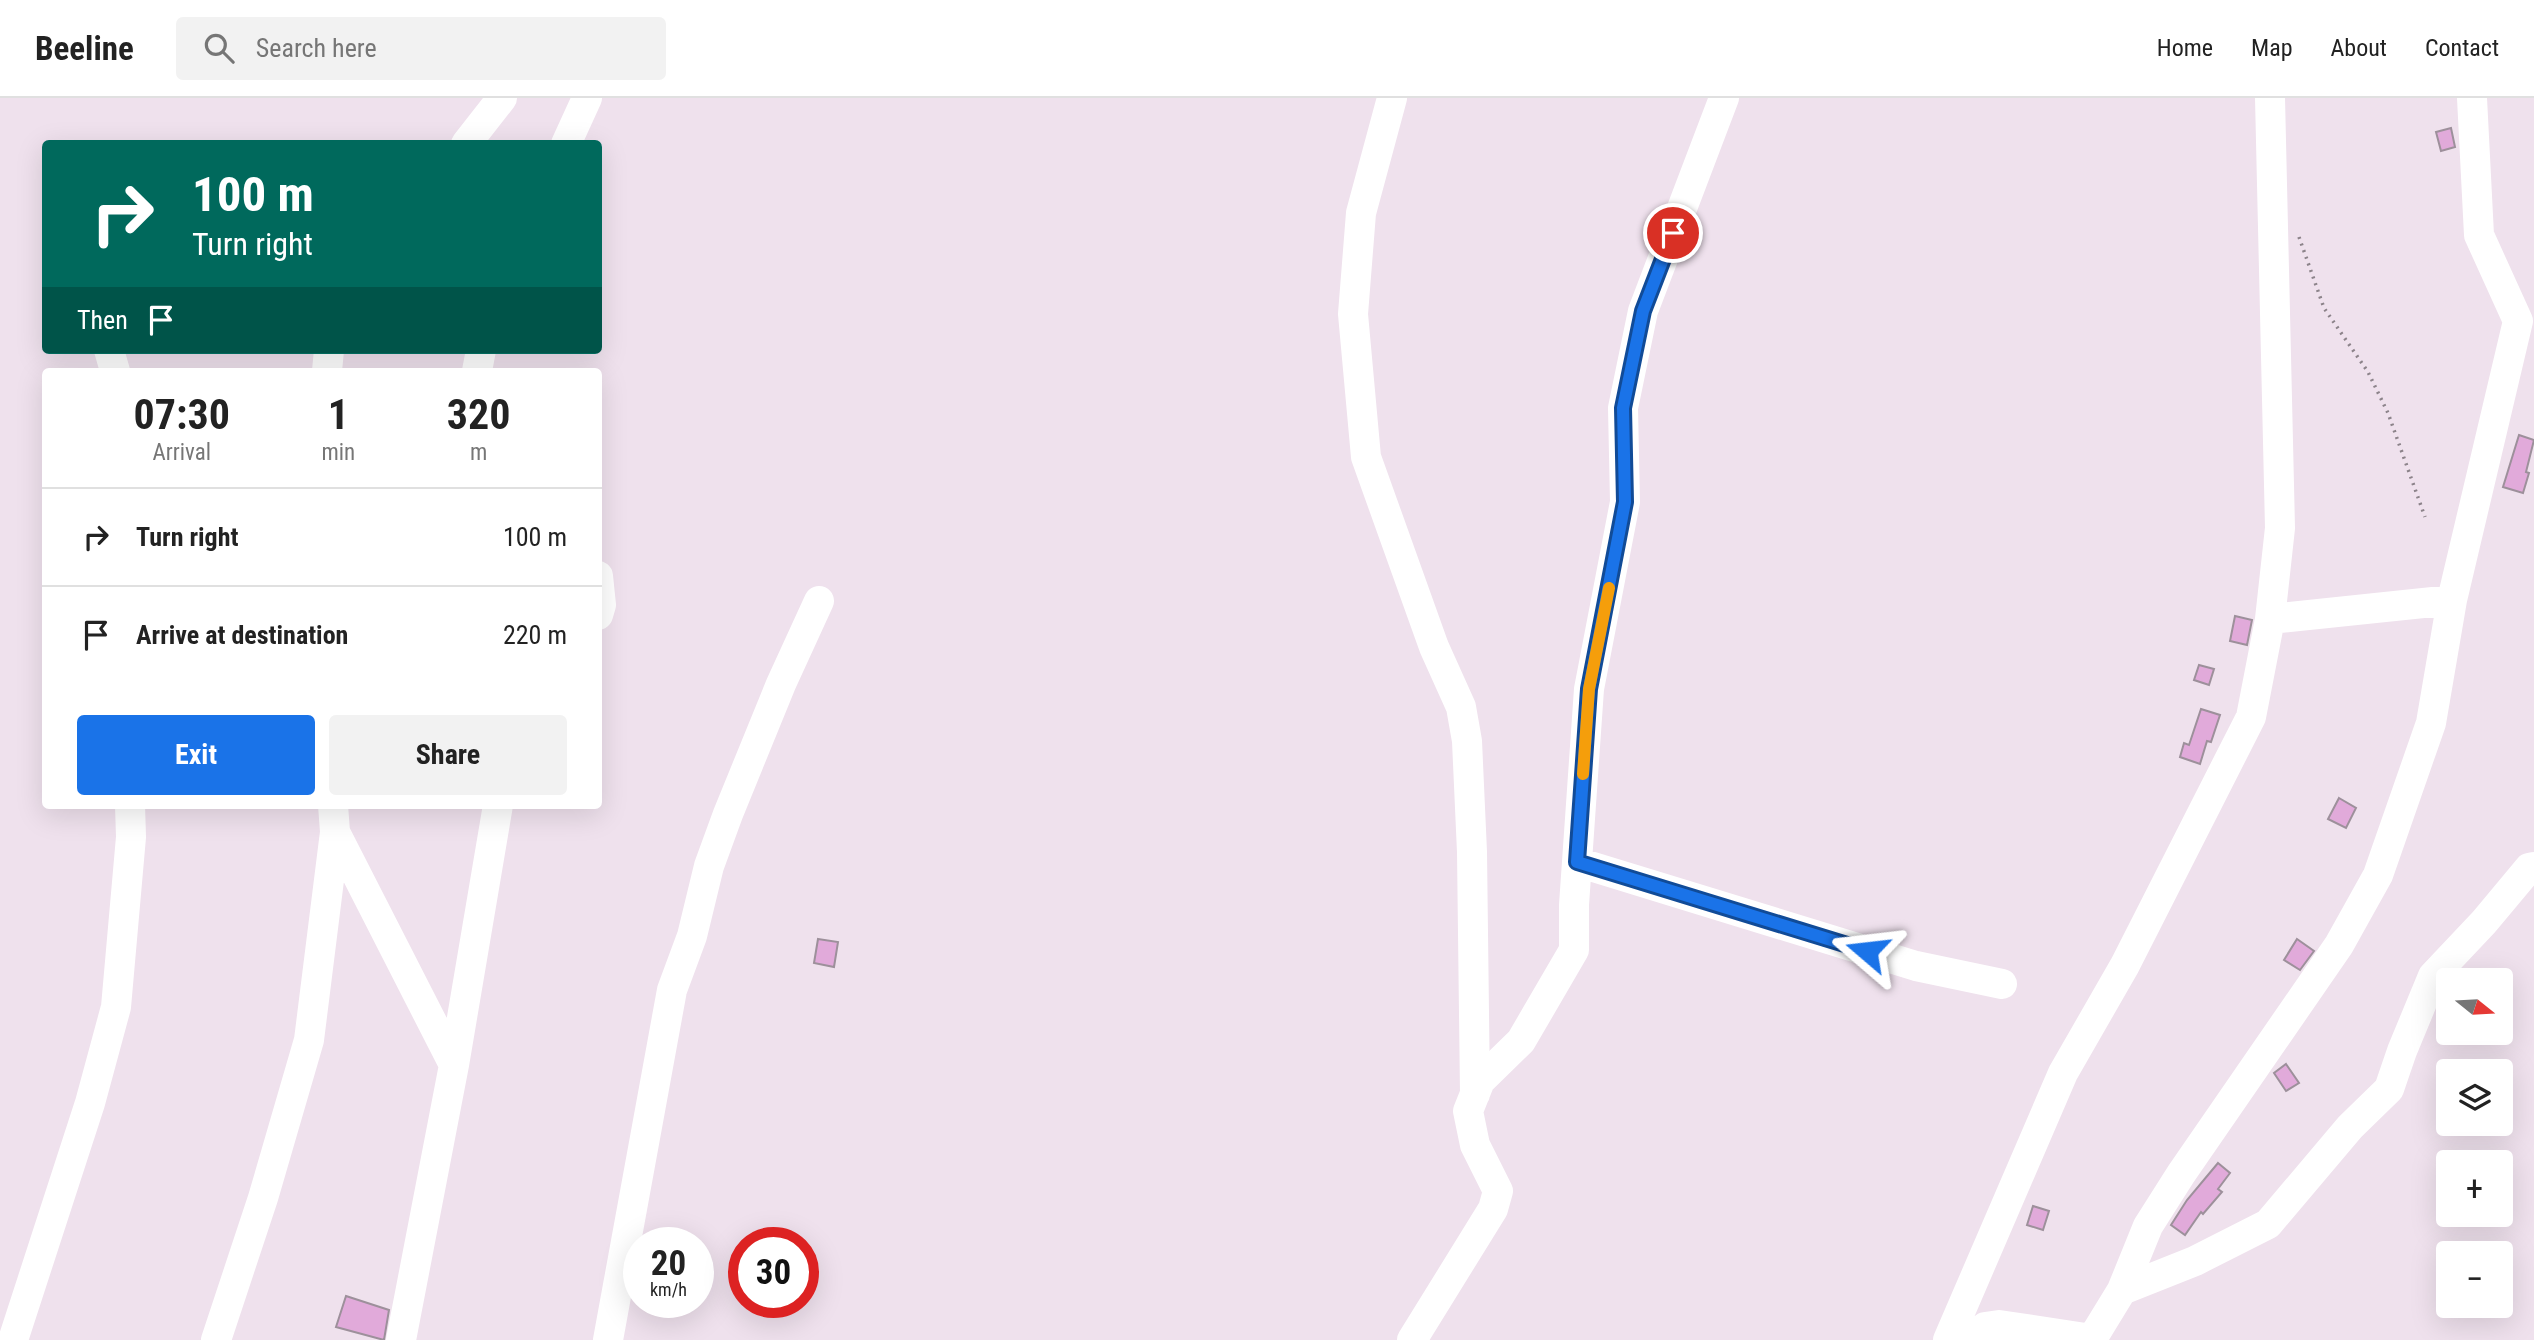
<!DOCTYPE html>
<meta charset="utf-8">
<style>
:root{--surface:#fff;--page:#f2f2f2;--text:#222;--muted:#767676;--line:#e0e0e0;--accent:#1a73e8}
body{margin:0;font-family:"Roboto Condensed",sans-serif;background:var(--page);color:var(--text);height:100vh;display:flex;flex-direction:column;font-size:26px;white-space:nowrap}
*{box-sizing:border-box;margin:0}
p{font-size:23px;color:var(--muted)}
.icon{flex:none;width:38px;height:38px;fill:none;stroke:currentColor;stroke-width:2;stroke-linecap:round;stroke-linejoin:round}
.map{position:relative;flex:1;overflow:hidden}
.drawer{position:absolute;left:42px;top:270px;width:560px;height:441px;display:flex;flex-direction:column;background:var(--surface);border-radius:7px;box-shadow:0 7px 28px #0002}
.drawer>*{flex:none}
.guide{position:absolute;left:42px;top:42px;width:560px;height:214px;border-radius:7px;box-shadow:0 7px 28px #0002;background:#00695c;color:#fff;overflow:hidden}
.needle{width:46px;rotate:108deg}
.controls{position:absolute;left:2436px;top:870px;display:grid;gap:14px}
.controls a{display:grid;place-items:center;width:77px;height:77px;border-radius:7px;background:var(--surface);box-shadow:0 7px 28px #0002;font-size:35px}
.speed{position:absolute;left:623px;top:1129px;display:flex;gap:14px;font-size:35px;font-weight:700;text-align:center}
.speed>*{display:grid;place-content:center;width:91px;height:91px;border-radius:50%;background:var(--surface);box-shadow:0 7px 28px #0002;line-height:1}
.speed small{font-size:18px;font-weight:400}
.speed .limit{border:10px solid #d22;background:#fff;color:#111}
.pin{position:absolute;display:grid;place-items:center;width:60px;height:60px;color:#fff;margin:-30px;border:4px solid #fff;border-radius:50%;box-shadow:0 2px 7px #0007}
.me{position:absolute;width:77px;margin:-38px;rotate:287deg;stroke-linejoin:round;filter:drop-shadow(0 0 5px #0008)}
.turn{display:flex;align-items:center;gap:24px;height:147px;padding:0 35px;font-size:32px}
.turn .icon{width:91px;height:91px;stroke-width:2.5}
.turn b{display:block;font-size:49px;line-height:60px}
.then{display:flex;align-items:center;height:66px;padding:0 35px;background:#0003;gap:14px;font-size:26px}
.eta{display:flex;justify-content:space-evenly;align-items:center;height:119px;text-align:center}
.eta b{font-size:42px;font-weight:700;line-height:49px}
.primary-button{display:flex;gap:14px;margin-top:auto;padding:14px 35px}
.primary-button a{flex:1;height:80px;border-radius:7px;background:var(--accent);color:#fff;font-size:28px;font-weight:700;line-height:80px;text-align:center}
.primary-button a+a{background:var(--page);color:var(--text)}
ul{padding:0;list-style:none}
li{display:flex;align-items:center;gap:21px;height:98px;padding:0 35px;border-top:2px solid var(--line)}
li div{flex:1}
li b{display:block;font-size:26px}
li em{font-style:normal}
header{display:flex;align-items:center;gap:42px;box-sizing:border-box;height:98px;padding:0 35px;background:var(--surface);border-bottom:2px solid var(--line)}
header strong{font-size:33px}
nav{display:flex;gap:38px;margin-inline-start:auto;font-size:24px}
.search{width:490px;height:63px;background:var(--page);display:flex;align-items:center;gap:18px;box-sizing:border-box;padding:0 24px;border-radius:7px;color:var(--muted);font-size:26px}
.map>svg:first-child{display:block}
.building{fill:#e1aada;stroke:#9d909b;stroke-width:2}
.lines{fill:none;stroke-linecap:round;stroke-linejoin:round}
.path{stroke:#8c838a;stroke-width:3.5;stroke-dasharray:2 5;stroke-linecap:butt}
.minor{stroke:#fff;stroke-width:30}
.route-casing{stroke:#114b97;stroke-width:18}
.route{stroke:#1a73e8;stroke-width:12}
.slow{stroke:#f59e0b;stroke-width:12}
</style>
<header>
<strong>Beeline</strong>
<div class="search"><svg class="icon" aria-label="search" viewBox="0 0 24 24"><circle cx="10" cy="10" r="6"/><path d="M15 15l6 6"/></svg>Search here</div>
<nav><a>Home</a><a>Map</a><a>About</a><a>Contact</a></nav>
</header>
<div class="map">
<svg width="2534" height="1242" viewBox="0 0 2534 1242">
<rect width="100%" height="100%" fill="#efe1ed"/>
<path class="building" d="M2451,30L2455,49L2441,53L2436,34Z
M2519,337L2534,342L2526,374L2529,375L2523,395L2503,389Z
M2235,518L2252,522L2247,547L2230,543Z
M2199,567L2214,571L2209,587L2194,582Z
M2201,611L2220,617L2211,644L2207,643L2200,666L2180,659L2184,645L2189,647Z
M2339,700L2356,710L2346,730L2328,721Z
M818,841L838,844L834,869L814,865Z
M2297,841L2314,853L2300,872L2284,862Z
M2286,966L2299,985L2286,993L2274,975Z
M2218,1065L2230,1075L2218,1091L2222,1094L2203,1116L2201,1114L2185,1137L2171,1127L2187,1102Z
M2033,1108L2049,1113L2043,1132L2027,1127Z
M346,1198L389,1212L384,1242L336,1229Z"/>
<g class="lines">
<path class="path" d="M2299,139L2324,210L2368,274L2388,315L2425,419"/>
<path class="minor" d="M1392,0L1361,115L1353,216L1366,359L1434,549L1461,609L1467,643L1472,754L1475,996
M466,46L502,0
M566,46L587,0
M109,252L115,273
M327,273L329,252
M477,273L481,252
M598,478L601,507L598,517
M2270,521L2452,502
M335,734L454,967
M1577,764L1916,868L2002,886
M2122,1192L2195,1163L2268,1126L2350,1029L2389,991L2402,953L2433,878L2484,824L2529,770L2534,769
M13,1242L90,1005L116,909L131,739L130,707
M216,1242L263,1100L309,942L335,734L333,707
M401,1242L454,967L498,707
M608,1242L672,892L692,838L709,768L728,716L781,586L819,503
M1412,1242L1493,1111L1498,1093L1475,1047L1468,1013L1480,983L1521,943L1574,852V807L1589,591L1625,404L1623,310L1643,213L1724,0
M1948,1242L2063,975L2125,867L2251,619L2270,521L2280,430L2270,0
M1973,1242L1985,1229L1999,1227L2092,1241L2122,1192L2148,1128L2181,1076L2339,847L2378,777L2431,625L2452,502L2518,223L2479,137L2472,0"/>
</g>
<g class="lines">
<g class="route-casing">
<path id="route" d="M1673,135L1643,213L1623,310L1625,404L1589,591L1577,764L1867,853"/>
</g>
<use href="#route" class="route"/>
<path class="slow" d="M1583,676L1589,591L1609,490"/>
</g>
</svg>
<div class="controls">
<a><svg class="needle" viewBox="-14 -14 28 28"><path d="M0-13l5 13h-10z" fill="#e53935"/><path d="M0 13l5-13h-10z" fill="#767676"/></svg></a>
<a><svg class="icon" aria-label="layers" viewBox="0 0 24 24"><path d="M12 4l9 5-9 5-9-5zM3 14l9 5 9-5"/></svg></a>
<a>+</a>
<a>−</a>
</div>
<div class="speed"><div>20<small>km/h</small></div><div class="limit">30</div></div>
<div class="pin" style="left:1673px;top:135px;background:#d93025"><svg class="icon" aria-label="arrive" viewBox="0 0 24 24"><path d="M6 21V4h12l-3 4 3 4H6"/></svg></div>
<svg class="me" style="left:1867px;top:853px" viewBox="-20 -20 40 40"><path d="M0-17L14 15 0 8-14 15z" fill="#1a73e8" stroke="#fff" stroke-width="4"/></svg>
<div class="guide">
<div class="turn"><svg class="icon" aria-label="right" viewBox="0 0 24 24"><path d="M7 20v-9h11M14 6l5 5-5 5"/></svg><div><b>100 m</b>Turn right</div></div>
<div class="then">Then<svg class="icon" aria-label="arrive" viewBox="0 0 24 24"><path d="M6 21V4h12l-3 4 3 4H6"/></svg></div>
</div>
<section class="drawer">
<div class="eta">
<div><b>07:30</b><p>Arrival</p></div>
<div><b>1</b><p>min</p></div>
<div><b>320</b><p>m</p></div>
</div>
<ul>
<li><svg class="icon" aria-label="right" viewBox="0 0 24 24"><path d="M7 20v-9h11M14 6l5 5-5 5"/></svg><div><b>Turn right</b></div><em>100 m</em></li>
<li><svg class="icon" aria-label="arrive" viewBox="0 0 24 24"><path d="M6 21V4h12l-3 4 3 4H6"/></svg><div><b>Arrive at destination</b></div><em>220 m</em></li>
</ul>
<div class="primary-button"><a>Exit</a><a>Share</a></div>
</section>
</div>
